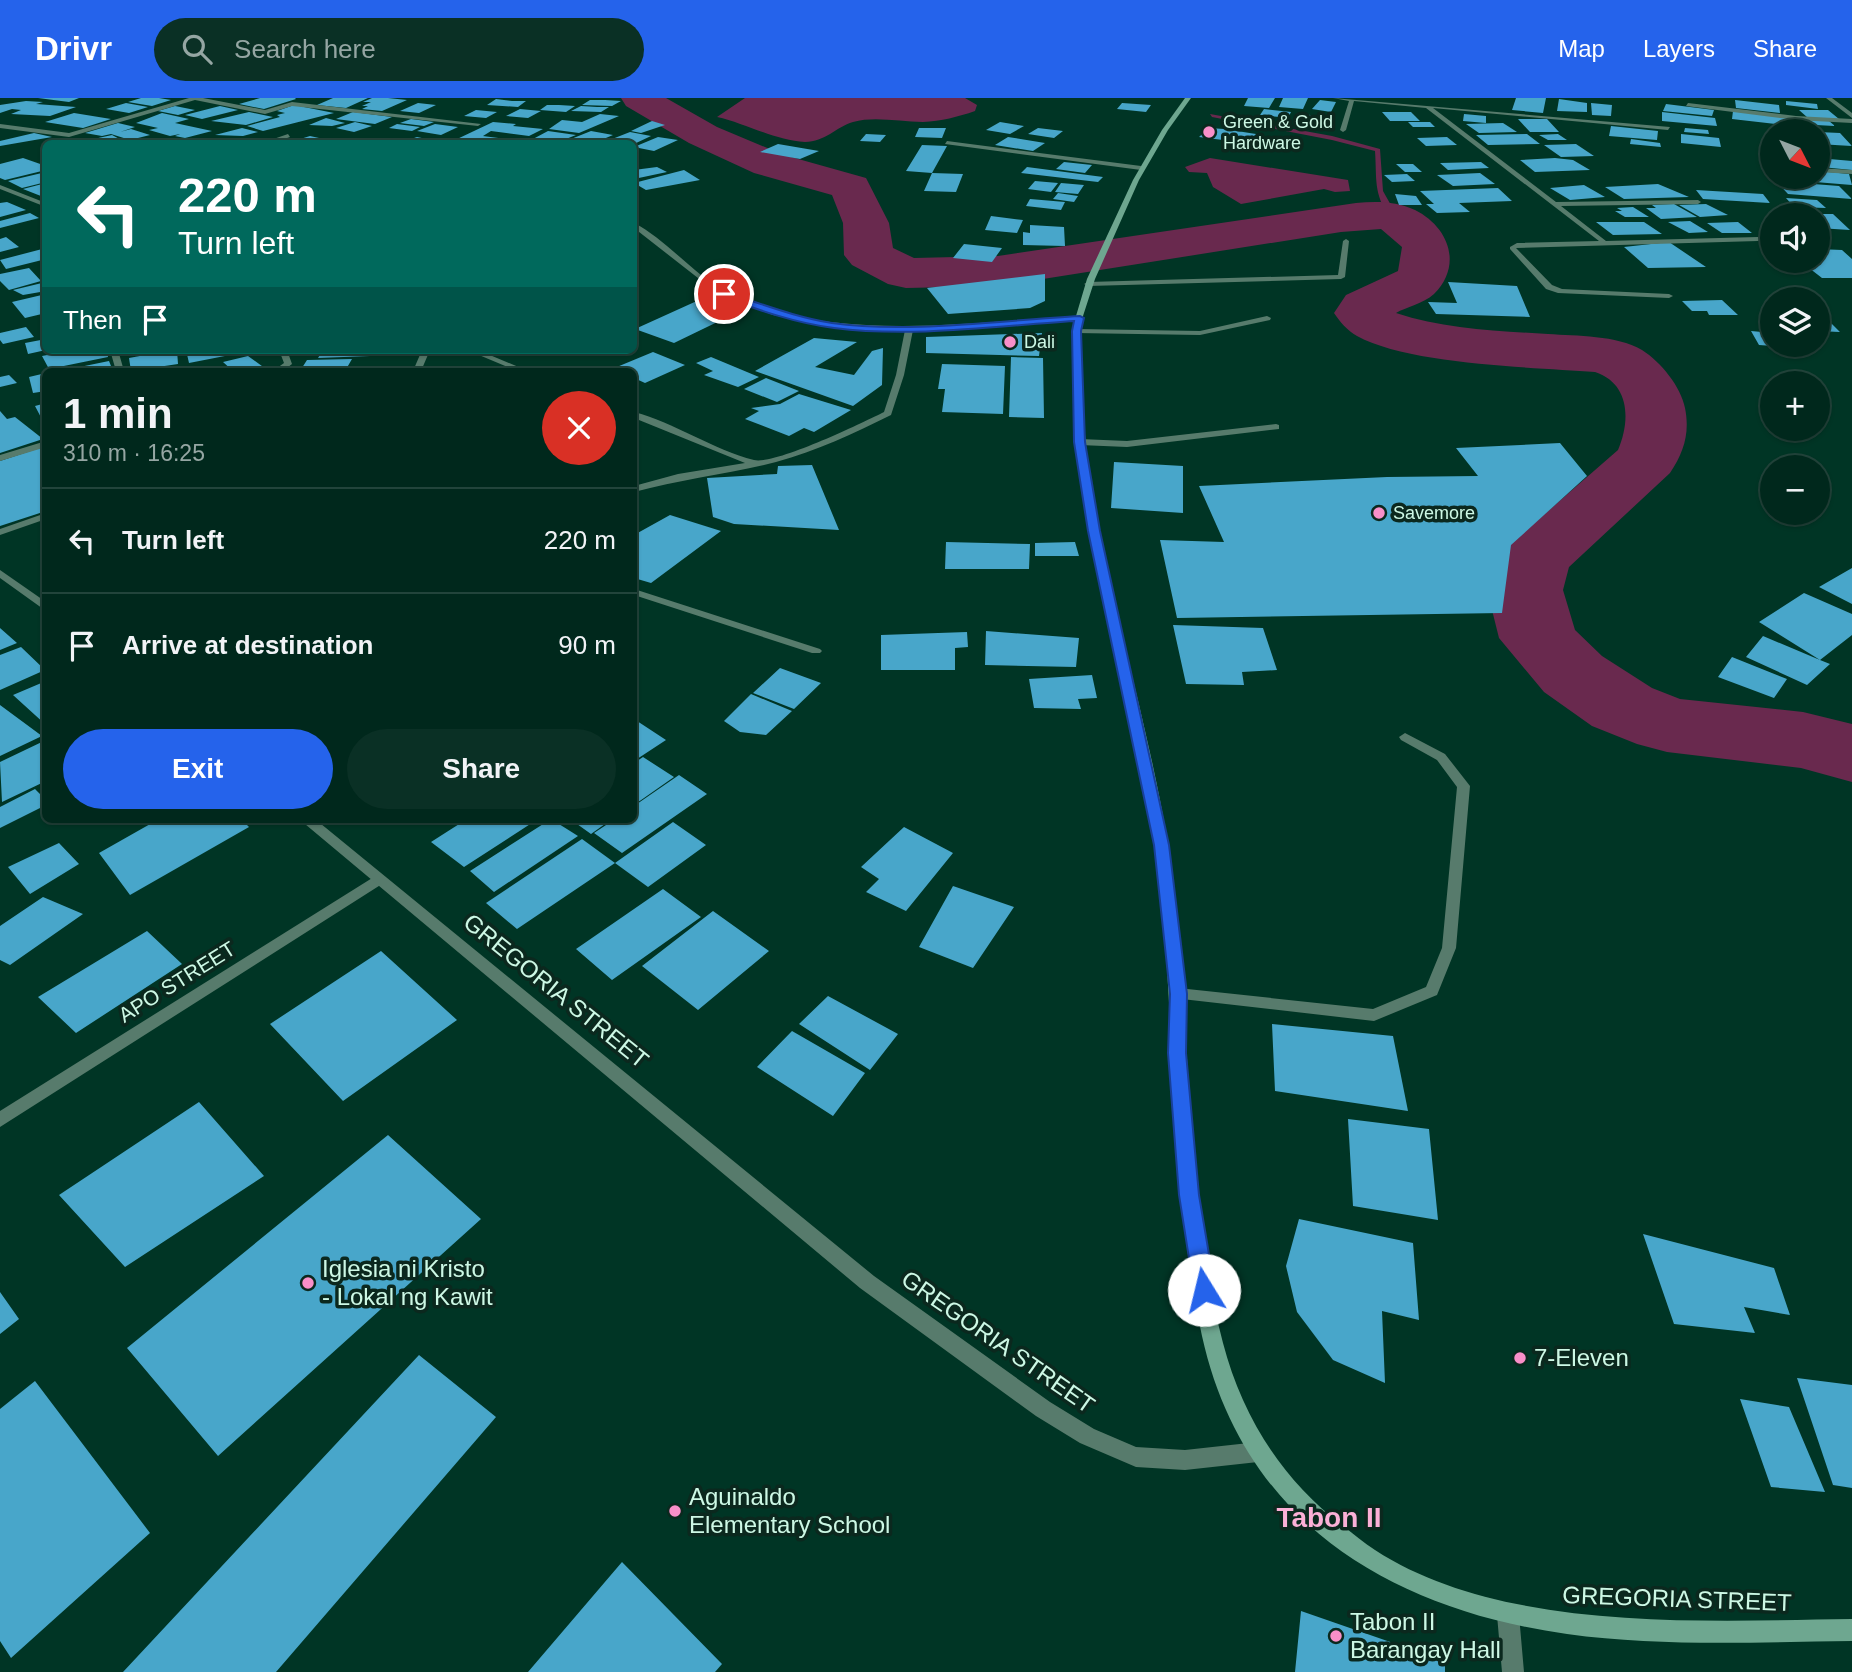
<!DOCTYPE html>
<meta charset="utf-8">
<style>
:root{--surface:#00281c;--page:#0a3025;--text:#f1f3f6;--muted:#95a6a3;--line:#22443b;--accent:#2563eb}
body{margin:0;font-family:Helvetica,sans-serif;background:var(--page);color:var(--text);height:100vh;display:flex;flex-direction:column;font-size:26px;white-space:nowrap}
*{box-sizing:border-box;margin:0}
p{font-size:23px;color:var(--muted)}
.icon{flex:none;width:38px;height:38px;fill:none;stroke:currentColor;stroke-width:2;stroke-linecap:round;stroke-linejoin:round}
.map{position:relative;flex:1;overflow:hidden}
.sheet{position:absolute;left:42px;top:270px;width:595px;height:455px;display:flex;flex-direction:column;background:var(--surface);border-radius:10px;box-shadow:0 2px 5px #0004,0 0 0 2px var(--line)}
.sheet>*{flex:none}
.top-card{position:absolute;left:42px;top:42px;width:595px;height:214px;border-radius:10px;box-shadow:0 2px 5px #0004,0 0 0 2px var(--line);background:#00695c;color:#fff;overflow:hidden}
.needle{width:46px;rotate:132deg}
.controls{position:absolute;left:1760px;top:21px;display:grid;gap:14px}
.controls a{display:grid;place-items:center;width:70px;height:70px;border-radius:50%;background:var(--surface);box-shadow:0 2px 5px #0004,0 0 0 2px var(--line);font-size:35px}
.pin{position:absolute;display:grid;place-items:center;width:60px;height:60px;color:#fff;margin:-30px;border:4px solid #fff;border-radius:50%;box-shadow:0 2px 7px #0007}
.me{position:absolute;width:77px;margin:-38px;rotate:351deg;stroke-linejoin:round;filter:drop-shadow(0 0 5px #0008)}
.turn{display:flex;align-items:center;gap:24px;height:147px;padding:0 21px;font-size:32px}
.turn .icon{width:91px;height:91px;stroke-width:2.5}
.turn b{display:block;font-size:49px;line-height:60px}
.then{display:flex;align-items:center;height:66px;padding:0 21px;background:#0003;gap:14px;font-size:26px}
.round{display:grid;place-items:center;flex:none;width:74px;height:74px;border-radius:37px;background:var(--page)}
.summary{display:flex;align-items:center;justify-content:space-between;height:119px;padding:0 21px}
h1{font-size:42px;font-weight:700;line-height:52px}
.primary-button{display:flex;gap:14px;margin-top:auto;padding:14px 21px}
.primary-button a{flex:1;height:80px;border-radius:42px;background:var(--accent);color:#fff;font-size:28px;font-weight:700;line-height:80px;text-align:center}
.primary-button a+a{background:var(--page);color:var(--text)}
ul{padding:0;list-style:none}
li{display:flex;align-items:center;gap:21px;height:105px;padding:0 21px;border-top:2px solid var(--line)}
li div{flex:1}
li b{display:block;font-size:26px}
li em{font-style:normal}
header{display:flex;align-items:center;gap:42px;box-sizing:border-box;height:98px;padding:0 35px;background:var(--accent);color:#fff}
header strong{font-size:33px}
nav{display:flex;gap:38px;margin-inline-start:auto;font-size:24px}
.search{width:490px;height:63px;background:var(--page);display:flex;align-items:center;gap:18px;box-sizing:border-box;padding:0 24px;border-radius:38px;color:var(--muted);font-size:26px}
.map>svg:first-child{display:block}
.water{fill:#69294e}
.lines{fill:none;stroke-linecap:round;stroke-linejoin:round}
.stream{fill:#69294e;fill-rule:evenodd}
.river{fill:#69294e;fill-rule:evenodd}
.building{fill:#48a6ca}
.service{fill:#577b6c;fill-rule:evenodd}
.minor{fill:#577b6c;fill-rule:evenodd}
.tertiary{fill:#577b6c;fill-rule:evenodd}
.secondary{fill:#6ea790;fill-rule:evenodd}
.route{fill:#2563eb;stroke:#184099;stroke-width:2}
.poi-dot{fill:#f98fc9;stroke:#0b281e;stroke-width:2.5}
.labels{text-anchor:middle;stroke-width:7;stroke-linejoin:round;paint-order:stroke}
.far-poi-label{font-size:18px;fill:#cdf8e5;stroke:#0b281e;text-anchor:start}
.street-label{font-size:21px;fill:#cdf8e5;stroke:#0b281e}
.near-street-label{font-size:24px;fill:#cdf8e5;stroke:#0b281e}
.near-poi-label{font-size:24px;fill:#cdf8e5;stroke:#0b281e;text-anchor:start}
.near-quarter-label{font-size:28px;font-weight:bold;fill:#fcb0d7;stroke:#0b281e}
</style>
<header>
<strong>Drivr</strong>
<div class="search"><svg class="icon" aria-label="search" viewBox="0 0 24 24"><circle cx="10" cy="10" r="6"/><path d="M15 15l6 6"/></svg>Search here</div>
<nav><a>Map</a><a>Layers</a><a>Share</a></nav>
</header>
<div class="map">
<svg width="1852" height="1574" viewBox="0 0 1852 1574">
<rect width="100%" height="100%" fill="#003525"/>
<path class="water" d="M745,0H965L977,7L975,13C958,19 941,23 923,24C900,24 875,18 853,24C836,29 825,44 805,44C776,43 745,25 717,19Z
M1210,60L1348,82L1350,93L1335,94L1324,91L1241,106L1213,89L1207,75L1189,74L1185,69Z"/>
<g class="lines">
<path class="stream" d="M1210,16L1332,38L1380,51L1383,93L1397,118L1390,120C1373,95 1377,81 1375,53L1332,42L1212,19Z"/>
<path class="river" d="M621,0H666L717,29L784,57L866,80L889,125L893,150L914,160L998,158L1356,105C1376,103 1396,103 1415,112C1449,129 1463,167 1434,196C1423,206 1406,209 1396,215C1444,231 1497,233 1548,236C1577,238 1616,237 1642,252C1661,264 1681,289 1685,310C1690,335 1684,354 1670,375L1569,469L1563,492L1575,532L1602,558L1652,590L1680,601L1803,614L1852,626V684L1801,670L1667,654L1637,646L1592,628L1544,594L1499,540L1487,492L1499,462L1509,447L1618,352C1630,324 1631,286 1595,274C1532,269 1410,267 1357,238C1347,232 1340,224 1334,215L1346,197L1398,173L1402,149L1381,131L1341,134L998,188L906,190L888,186L852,167L844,157L843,125L832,97L754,75L689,45L626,8Z"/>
</g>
<path class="building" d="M38,0H79L69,4Z
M141,0H159L171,2L152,8L128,4Z
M260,0H295L296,1L264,11L239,6Z
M333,0H368L346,10L317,7Z
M372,0H388L407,2L382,13L362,11L368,8H362L371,4H363Z
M1248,0H1275L1269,10L1244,8Z
M1283,0H1308L1303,11L1279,9Z
M1516,0H1546L1543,15L1512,12Z
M496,1L512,3H526L518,9L487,7Z
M1559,1L1587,5V14L1557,13Z
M590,2H605L621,3L612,8L582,7Z
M1320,2L1336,4L1331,14L1312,11Z
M1735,2L1779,7L1780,15L1736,10Z
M26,3L43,4L36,6L76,9L50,18L11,16L21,12L12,11L0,15V7Z
M1786,3L1817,6L1818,11L1786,7Z
M126,5L148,9L129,15L106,11Z
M418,5L436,7L419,15L400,13Z
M1122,5L1151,7L1146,14L1117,11Z
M1591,5L1612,7L1611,18L1592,17Z
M1666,6L1714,12L1712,18L1663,13Z
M294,7L334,15L263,33L247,28L280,19L277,17L285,15L277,13Z
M547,7H559L575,8L566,14L540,12Z
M175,8L195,12L178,17L158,13Z
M220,8L238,12L202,21L185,17Z
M581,8L597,9H609L601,14L571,13Z
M520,11L541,13L528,20L506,18Z
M1264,11L1291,14L1288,20L1260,17Z
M476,12L497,14L486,20L464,18Z
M1799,12H1828L1839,21L1808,20Z
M1733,13L1787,20L1785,27L1732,21Z
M249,14L273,19L246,27L211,23Z
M353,14L392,19L375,26L336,21Z
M1382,14H1411L1420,23H1390Z
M1662,14L1715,20L1717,28L1662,23Z
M74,15L111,21L83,30L45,24Z
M162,15L189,21L175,25L212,33L185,40L175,38L180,36L170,38L149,32L158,30L136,25Z
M600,16L619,18L579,35L549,31L562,22L582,24Z
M1300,16L1333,19L1328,28L1306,26L1308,22L1298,21Z
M1464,16L1486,18V25L1463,23Z
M326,20L345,25L332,28L309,27Z
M411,21L434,24L424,28L400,25Z
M1518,21H1547L1559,34H1530Z
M1793,21L1829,23L1835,28L1798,26Z
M652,23L665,27L641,35L631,33Z
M355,24L372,28L354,34L336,30Z
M493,24L516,26L513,28L543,31L529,38L491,33L483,38L475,37L523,43L517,46L455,42Z
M1000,24L1024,28L1010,36L986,32Z
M1408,24H1430L1435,29H1413Z
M118,25L135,29L120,34L131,31L150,37L130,42L111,36L102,38L85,35Z
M1503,25L1517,34L1479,35L1466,26Z
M397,26L420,29L412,33L389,30Z
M435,26L458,29L441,37L417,33Z
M1611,28L1658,33L1657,42L1609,38Z
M242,30L258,34L243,38L215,37Z
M919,30H946L942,40L915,39Z
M1038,30L1063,33L1054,40L1028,36Z
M1209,30L1224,31L1256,36L1247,45L1199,39Z
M1685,30L1708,32L1709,36L1684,34Z
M548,33L576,37L566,41L572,42L565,46L533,41Z
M591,33L613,37L594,45L571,41Z
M630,34L651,38L634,46L602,45Z
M1818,34L1840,35L1852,48L1818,46Z
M34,35L52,39L0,48V43Z
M866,36L886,37L880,44L860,43Z
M1527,36L1540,46L1488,47L1476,37Z
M1558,36L1567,42H1548L1539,37Z
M1681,36L1719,40L1721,49L1681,45Z
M112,37L129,46H80V44Z
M310,38L328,42L314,46H284Z
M417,39L436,43L399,46V45Z
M658,39L678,42L654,53L634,49Z
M1008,39L1045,45L1033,53L995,47Z
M1447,39L1457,47L1426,48L1417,40Z
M1631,41L1660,45L1661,49L1630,46Z
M778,46L819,53L800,61L760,54Z
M1576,46L1594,58L1561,59L1544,47Z
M922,47L947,48L932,75L906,73Z
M23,60L46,68V72L5,82L0,80V66Z
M1555,60L1573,62L1590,72L1535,74L1520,62Z
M1818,60L1852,63V72L1821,69Z
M1064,64L1092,67L1085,75L1056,71Z
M1481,64L1489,70L1448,72L1440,65Z
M1396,66H1413L1422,74H1405Z
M657,69L667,74L634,81V72Z
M1027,69L1103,79L1098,84L1021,75Z
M684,72L700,82L646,92L634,85Z
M1818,73L1849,76L1852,87L1778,81L1818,79Z
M46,74V84L22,90L8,83Z
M932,75L963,76L956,94L924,93Z
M1480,75L1495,86L1453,88L1437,77Z
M1407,76L1415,83L1392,84L1384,77Z
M1035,83L1058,85L1051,94L1028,91Z
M1776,83L1839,88L1852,101L1788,96Z
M46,85V100L23,91Z
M1061,85L1084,87L1078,96L1055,94Z
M1658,86L1689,99L1624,101L1605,89Z
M1584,87L1605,99L1570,102L1550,90Z
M1498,90L1512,103L1459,105L1470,114L1437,115L1426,106H1434L1420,93Z
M1696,92L1763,96L1770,105L1703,101Z
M1058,95L1078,98L1074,104L1053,101Z
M1395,96L1416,98L1422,107H1399Z
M1786,100L1817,102L1826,110L1794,109Z
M1030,101L1065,104L1061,112L1026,108Z
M7,104L26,112L0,119V105Z
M1674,106L1697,119L1661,121L1646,110H1656L1652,107Z
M1706,106L1728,117L1700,119L1679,107Z
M1633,109L1649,119H1625L1615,113H1622L1617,110Z
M30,115L39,120L0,130V123Z
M1818,116H1833L1850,132L1818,130Z
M991,118L1023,122L1017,135L985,132Z
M1690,123L1708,134L1689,135L1668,124Z
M1596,124H1644L1662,136L1613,137Z
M1738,124L1752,135H1722L1707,125Z
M1030,127L1064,129L1065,148L1023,147V134L1030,135Z
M6,139L19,149L0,154V141Z
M1669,144L1706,169L1648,170L1624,149Z
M964,146L1002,150L992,164L953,160Z
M46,150V161L6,171L0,162Z
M1818,151L1842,152L1852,161V180H1822L1800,163H1818Z
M29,170L41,183L9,192L0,183V176Z
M1045,176V203L1030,210L948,216L927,190Z
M46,184V193L23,197L13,192Z
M1448,184L1517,188L1530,219L1436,216L1428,204L1457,205Z
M46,196V215L25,220L12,204Z
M699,202L738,214L674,245L635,231Z
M1722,202L1738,217H1709L1707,213H1692L1682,203Z
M1818,221H1827L1840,234L1818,233Z
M26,229L34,239L3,246L0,242V235Z
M1751,233L1773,235V248L1759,247Z
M1042,235L1039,258L926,255V239Z
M814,240L857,244L815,269L854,277L872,253L883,250L882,287L853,308L755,273Z
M46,241V252L28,256L25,245Z
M73,252H107L108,259L49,271L42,258Z
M172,252H177L178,266L131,273L129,260Z
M186,252H227L230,257L189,265Z
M323,252H400L396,257L318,260Z
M653,254L685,267L645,285L634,280V273L612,271Z
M248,258L266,271L233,273L223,264Z
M711,259L759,279L738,289L704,277L713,273L696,265Z
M1011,259L1043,260L1044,320L1009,319Z
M352,261L345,273H300L307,262Z
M109,263L113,273H65V272Z
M942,266L1005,268L1003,316L942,314L945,291H938Z
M46,275V293L33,295L29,279Z
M9,277L17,285L0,289V279Z
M766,280L799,293L777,304L744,291Z
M799,296L851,312L814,334L804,330L789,338L745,321L759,313L751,310L780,306Z
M46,305V329L35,308Z
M0,313L7,321L15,319L43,341L0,355Z
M1560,345L1587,378L1511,447L1502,515L1177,520L1160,442L1224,444L1199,388L1387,379L1478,378L1456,350Z
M46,348V382L40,384L46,388V413L0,428V363Z
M1114,364L1183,368V415L1111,410Z
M812,367L839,432L734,426L713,419L707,380L777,376L778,368Z
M670,417L721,433L651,485L634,480V437Z
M946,444L1030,446L1029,471H945Z
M1075,444L1079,458H1035V445Z
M1852,470V506L1819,489Z
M1804,495L1852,516V537L1820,562L1830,566L1807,587L1746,559L1763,538L1820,562L1759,524Z
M1173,527L1263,530L1277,572L1242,574L1244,587L1186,586Z
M0,530L17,545L0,552Z
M986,533L1079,540L1076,569L985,567Z
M967,534L968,549L955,550V572H881V537Z
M21,549L45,572L0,592V557Z
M1732,559L1787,581L1774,600L1718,579Z
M780,570L821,585L794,611L753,595Z
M1092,577L1097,600L1078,601L1081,611L1034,610L1029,581Z
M46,583V627L13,597Z
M751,596L792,613L766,637L740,634L724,623Z
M0,607L42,638L0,658Z
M634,621L666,642L634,663Z
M46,642V683L2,704L0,664Z
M643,659L674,679L634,707V665Z
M679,677L707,696L622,755L594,735L615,721H634V708Z
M35,691L46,702V707L0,730V709Z
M159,721H241L249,729L130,797L99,755Z
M467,721H538L464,769L431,744Z
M551,721L578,738L494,794L470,773Z
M570,721H612L591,736Z
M673,724L706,747L648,789L615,765Z
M904,729L953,755L906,813L866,794L879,781L861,769Z
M582,741L615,765L517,831L486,805Z
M59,745L79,766L30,796L8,769Z
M953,788L1014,809L973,870L919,849Z
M663,791L701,819L612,882L576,851Z
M43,799L83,816L10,867L0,862V828Z
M713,813L769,853L698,912L642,868Z
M147,833L182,866L76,935L38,899Z
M381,853L457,922L343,1003L270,926Z
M828,898L898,936L870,972L799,926Z
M1272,926L1393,938L1408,1013L1275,993Z
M792,933L865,975L833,1018L757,969Z
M199,1004L264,1078L125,1169L59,1097Z
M1348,1021L1429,1031L1438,1122L1353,1108Z
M388,1037L481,1121L218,1358L127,1250Z
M1299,1121L1413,1145L1419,1222L1382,1213L1385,1285L1333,1262L1297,1214L1286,1168Z
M1643,1136L1774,1170L1790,1217L1744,1209L1755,1235L1674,1226Z
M0,1194L19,1221L0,1236Z
M419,1257L496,1319L276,1574H123Z
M1797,1280L1852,1287V1390L1833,1387Z
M35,1283L150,1435L11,1560L0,1543V1311Z
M1740,1301L1789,1309L1825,1394L1771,1389Z
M622,1464L722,1566L715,1574H528Z
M1301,1513L1445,1563V1574H1295Z"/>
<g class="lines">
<path class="service" d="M1346,141L1349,143L1345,179L1341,181L1088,188L1084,186L1088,184L1338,177L1343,143Z
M1267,218L1271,220L1270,222L1200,237L1076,235L1072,233L1076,231L1200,233Z
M1276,326L1279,327V331L1127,349L1080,347L1075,344L1080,341L1127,343Z
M46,415V421L0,437V431Z
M1405,635L1445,656L1470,688L1456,850L1437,897L1374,923L1173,900L1170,896L1173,892L1178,890L1373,911L1426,889L1442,850L1457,689L1437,662L1401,642L1399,639Z"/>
<path class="minor" d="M189,0H203L265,12L292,4L481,26L478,28L292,8L265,16L195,2L69,39L0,30V26L69,35Z
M1333,0L1670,29L1668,32L1433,10L1556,104L1698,102L1701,104L1698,106L1561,108L1606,143L1758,139L1761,141L1758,143L1516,150L1552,187L1562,191L1669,196L1673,198L1669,200L1558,195L1546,191L1510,151V149L1517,145L1599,143L1426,10L1354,3L1346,32L1343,34L1340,32L1349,3Z
M1826,0H1832L1852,15V20Z
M1688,5L1796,18L1852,21V25L1796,22L1686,8Z
M288,36L290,39L270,46H259Z
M947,43L1141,68L1144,70L1141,72L945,46Z
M1818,70L1852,72V76L1818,74Z
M0,87L46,105V109L0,91Z
M634,125C666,141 696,179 728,195C831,246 969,224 1080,218L1084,220L1080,222L913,232L904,277L891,317C854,335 817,353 776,364C729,376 681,381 634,394V388L678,376L745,365L634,320V314C673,324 714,352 754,362C775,367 862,325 884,314L896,277L905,232L834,230L773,217L721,198L634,130Z
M110,252H118L124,273H116Z
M279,252H287L292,266L283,273H273L284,265Z
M422,252H430L421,273H413Z
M467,252H478L528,273H517Z
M46,343V349L0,363V357Z
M634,491L820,551L822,553L820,555H812L634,497Z
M377,777L382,778L384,782L382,786L0,1029V1013Z
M1508,1506L1516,1509L1519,1517L1524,1574H1502L1497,1517L1500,1509Z"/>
<path class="tertiary" d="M0,472L46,504V513L0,480Z
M299,721H315L874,1178L1050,1304L1094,1331L1136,1349L1185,1352L1258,1344L1265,1347L1268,1354L1265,1361L1258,1364L1185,1372L1136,1369L1080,1345L1036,1318L860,1190Z"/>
<path class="secondary" d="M1185,0H1191L1168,32L1139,82L1095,181L1083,218L1080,249L1082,303L1087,359L1095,415C1121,549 1164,680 1177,815C1191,958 1186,1105 1223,1245C1242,1318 1282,1382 1343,1428C1354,1436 1364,1445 1375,1452C1502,1535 1706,1523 1852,1521V1543C1757,1544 1661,1549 1567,1536C1389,1511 1243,1423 1202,1238C1172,1099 1175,956 1163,816C1151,680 1110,549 1085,415L1077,359L1074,303L1072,249L1076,218L1087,181L1133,82L1162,32Z"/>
</g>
<path class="route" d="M724,194C760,205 794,219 832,225C907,236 1003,222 1080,218L1084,220L1081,233L1085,344L1100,433L1169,747L1187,896L1186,955L1199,1097L1215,1192L1212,1199L1204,1202L1197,1199L1194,1192L1179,1097L1168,955L1170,896L1154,747L1088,433L1074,344L1072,233L1074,223C996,228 912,240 834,230C795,225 758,212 721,198Z"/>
<g class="poi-dot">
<circle cx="1209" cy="34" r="7"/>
<circle cx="1010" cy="244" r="7"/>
<circle cx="1379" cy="415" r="7"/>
<circle cx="308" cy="1185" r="7"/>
<circle cx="1520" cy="1260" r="7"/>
<circle cx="675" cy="1413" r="7"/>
<circle cx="1336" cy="1538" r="7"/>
</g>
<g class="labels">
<g class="far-poi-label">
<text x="1223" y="30">Green &amp; Gold<tspan x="1223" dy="21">Hardware</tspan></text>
<text x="1024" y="250">Dali</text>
<text x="1393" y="421">Savemore</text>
</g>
<g class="street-label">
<text transform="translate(177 884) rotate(-32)" y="7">APO STREET</text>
</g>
<g class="near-street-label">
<text transform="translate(556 893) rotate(39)" y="8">GREGORIA STREET</text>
<text transform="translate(998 1244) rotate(35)" y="8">GREGORIA STREET</text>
<text transform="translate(1677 1501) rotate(2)" y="8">GREGORIA STREET</text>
</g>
<g class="near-poi-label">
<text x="322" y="1179">Iglesia ni Kristo<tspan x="322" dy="28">- Lokal ng Kawit</tspan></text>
<text x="1534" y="1268">7-Eleven</text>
<text x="689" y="1407">Aguinaldo<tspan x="689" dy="28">Elementary School</tspan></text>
<text x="1350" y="1532">Tabon II<tspan x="1350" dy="28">Barangay Hall</tspan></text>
</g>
<g class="near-quarter-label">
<text x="1329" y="1429">Tabon II</text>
</g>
</g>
</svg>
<div class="controls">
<a><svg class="needle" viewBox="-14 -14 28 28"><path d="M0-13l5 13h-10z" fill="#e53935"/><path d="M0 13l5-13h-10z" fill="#95a6a3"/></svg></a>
<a><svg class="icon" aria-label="sound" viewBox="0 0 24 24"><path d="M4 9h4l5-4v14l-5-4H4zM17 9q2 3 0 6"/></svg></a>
<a><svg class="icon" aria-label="layers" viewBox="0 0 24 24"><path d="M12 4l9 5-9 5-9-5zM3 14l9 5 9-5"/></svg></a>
<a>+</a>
<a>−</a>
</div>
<div class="pin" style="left:724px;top:196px;background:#d93025"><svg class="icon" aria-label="arrive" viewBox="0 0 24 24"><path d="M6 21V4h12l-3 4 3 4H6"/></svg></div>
<svg class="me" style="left:1204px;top:1192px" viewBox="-20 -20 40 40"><circle r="19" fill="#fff"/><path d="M0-13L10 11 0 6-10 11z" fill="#2563eb"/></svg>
<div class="top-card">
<div class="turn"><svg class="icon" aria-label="left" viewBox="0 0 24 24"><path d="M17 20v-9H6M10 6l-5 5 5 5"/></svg><div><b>220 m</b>Turn left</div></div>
<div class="then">Then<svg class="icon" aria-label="arrive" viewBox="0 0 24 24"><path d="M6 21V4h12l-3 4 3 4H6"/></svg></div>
</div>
<section class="sheet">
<div class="summary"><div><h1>1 min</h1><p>310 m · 16:25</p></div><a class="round" style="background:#d93025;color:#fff"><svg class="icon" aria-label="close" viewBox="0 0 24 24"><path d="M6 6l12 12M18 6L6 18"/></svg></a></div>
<ul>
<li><svg class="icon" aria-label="left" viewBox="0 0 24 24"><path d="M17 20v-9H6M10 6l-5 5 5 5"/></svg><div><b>Turn left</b></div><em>220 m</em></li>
<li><svg class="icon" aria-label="arrive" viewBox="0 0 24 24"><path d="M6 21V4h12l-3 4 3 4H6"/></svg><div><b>Arrive at destination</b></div><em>90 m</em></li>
</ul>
<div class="primary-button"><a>Exit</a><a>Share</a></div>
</section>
</div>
